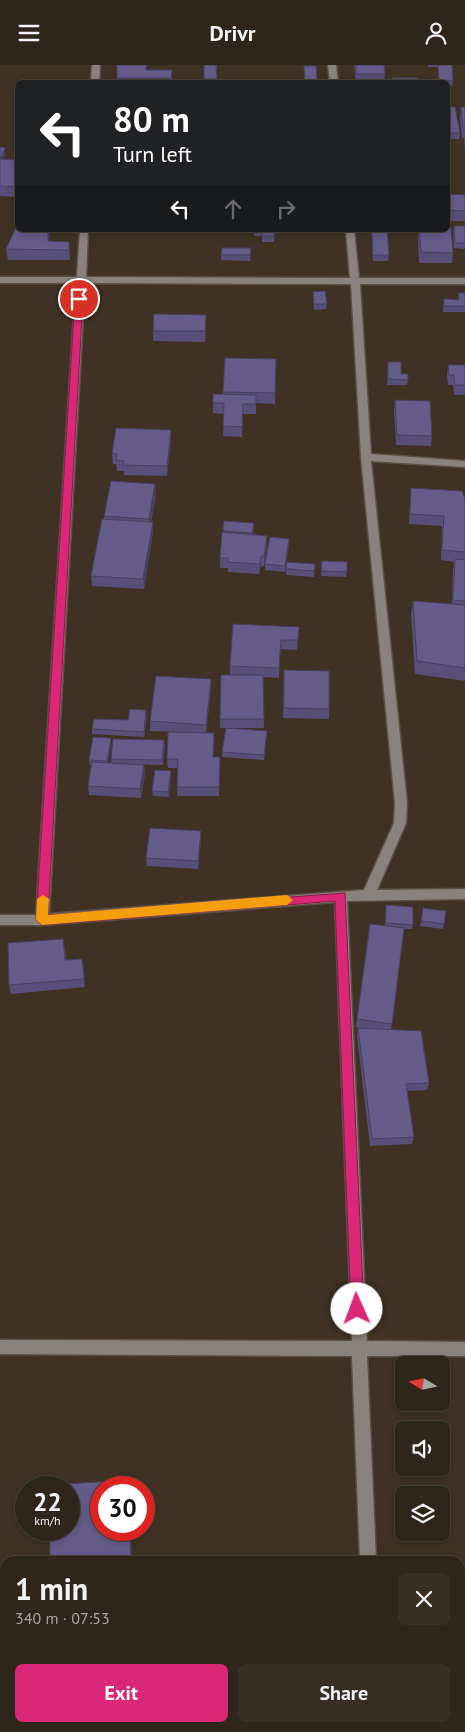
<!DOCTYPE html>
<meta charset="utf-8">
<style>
:root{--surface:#2f261b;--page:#372e24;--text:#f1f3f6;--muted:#a7a5a3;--line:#4a433a;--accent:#db2777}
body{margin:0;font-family:"PT Sans",sans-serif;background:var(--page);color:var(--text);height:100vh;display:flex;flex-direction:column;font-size:19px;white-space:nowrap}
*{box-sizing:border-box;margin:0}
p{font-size:16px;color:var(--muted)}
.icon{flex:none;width:28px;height:28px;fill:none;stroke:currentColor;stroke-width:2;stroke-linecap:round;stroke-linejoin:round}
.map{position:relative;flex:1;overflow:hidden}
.drawer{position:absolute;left:0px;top:1491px;width:465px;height:176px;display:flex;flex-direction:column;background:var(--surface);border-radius:15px 15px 0 0;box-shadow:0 2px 8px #0003,0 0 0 1px var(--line)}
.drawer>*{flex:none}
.hud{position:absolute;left:15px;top:15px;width:435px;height:152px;border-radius:8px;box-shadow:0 2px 8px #0003,0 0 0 1px var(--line);background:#202124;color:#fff;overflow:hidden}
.needle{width:32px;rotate:280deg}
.tools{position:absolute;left:395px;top:1291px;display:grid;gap:10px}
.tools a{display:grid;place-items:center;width:55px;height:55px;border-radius:8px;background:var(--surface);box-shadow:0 2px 8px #0003,0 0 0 1px var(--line);font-size:25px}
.speed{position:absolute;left:15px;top:1411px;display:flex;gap:10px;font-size:25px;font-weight:700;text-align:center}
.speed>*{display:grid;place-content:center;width:65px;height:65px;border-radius:50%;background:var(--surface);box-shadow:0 2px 8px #0003,0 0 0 1px var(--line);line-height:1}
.speed small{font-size:12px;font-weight:400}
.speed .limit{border:8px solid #d22;background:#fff;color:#111}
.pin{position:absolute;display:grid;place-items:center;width:42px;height:42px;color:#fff;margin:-21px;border:2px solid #fff;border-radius:50%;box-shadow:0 1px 5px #0007}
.me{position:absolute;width:55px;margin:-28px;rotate:358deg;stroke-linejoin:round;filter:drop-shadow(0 0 4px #0008)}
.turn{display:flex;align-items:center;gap:18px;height:105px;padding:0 15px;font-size:22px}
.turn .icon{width:65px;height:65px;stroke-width:2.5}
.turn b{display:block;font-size:35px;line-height:42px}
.lanes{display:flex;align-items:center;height:48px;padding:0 15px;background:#0003;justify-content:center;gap:25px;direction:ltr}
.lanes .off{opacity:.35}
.round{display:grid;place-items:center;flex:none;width:52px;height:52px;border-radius:8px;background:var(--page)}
.head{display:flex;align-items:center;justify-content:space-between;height:85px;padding:0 15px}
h1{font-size:30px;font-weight:700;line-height:38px}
.action{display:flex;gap:10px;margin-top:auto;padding:10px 15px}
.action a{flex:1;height:58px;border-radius:8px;background:var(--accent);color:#fff;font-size:20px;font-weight:700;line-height:58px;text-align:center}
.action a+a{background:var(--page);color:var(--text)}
header{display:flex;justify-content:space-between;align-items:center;height:65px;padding:0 15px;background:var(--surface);font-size:22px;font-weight:700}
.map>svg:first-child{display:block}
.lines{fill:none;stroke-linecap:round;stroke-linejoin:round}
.minor-casing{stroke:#5d5043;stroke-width:3}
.minor{fill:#8b827d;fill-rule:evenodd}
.wall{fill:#574f77}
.shaded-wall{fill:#474061}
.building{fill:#655c8a;stroke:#474061}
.route{fill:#db2777;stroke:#8e194d}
.slow{fill:#f59e0b}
</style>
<header><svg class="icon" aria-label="menu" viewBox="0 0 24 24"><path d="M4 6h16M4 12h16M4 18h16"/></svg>Drivr<svg class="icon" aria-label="person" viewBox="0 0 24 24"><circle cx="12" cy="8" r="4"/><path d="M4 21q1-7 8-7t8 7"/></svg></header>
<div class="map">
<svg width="465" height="1667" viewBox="0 0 465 1667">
<rect width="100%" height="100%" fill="#3f3224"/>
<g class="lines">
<g class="minor-casing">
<path id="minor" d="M92,0H100L99,18H91Z
M328,0H336L338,18H330Z
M80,165H88L86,212L350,213L346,165H354L359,213H465V219H360L371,389L465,396V402L371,396L407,738L406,758L377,825L465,824V834L347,836L367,1276L465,1277V1291H367L376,1496H360L352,1291L0,1289V1275L352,1276L335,837L42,860H0V850H36L76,218H0V212H77ZM85,218L351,219L361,392L395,738L394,758L364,825L49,849Z
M311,1662H330L328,1667H309Z
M345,1662H361L362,1667H344Z"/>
</g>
<use href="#minor" class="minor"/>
</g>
<path class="wall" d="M117,0H147V5H172V17L182,18H117Z
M204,0H217V18H204Z
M354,0H384L385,9L384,18H356Z
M428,0H452L453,16L452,21H448V18H438V2H428Z
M304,1H316V16H304Z
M448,42L460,68L459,74H448Z
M461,42H465V86L464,73H462L460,53Z
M0,82L5,83V89L3,94L18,95V132L0,131Z
M448,129L465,130V156H448Z
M454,161H465V184L454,183L453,166Z
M50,165L49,176L69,177L70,187V195H8L6,184Z
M139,165H174V166H139Z
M254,165H275L274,177H262V171H254Z
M371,165H387L389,190L388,196H373Z
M419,165H448L453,188L452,198H419L418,173Z
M222,183H251L250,196L221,195Z
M313,227L327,239L326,244L314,245Z
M458,228H465V247H443V240L444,234L458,235Z
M206,260L205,277L153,276V266Z
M225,293L276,294L275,339L256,338V349H243L242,372L223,371L224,349L213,348V338L223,329Z
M388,297L408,315L407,320H387Z
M448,300H465V330H454L453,320H448L447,310Z
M395,335L432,371L431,381L396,380L394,345Z
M171,365V375L167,411L124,410V406H117L116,399H113L112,388Z
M411,423L465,434V616L415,609L411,549L413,536L452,539L453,504L454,497L441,495L442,461L409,459Z
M156,429L151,457L153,467L144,524L92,521L91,511L104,455V451Z
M254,463L253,469L267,471V481L264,501H261L259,509L228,507V503H220V493L223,467Z
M289,480L285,507L265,505V499Z
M322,496L347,497L346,512L321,511Z
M315,499L314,512L286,510V504Z
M299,562L297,585L280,584L279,613L263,612L264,663H228L267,666L264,695L222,692V687L226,663H220L221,610H230V601Z
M284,605L329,644V654L283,653Z
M211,624L206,668H214L213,692H220L219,731H177L178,703H168L167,694L178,667L150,666V656Z
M147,650L144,672L92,669V664Z
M164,675L165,680L163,700L120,699L144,700L145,709L141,733L89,730L88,721L91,700H90L89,695L111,678L108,698L112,699L111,694Z
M171,711L169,732L153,731L152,726Z
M201,775L198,804L147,801L146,793Z
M386,840L413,860L412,864H404L391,964L429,1018L427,1025L407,1026L414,1072L412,1079L370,1081L357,971L358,963L356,962L370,859L385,861Z
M423,843L444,859L443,864L420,861Z
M65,882L66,895L82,894L85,922L11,929L9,920Z"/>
<path class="shaded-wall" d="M5,83V89L0,102V94Z
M48,165H50L49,186L48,176Z
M69,177L70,187V195L69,185Z
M171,365V375L167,411V401Z
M155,419L156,429L149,464V454Z
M153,457V467L144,524L143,514Z
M267,471V481L264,501V491Z
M289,474V480L285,507V501Z
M261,491V501L259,509L260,499Z
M211,614V624L206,669V660Z
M146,645L147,650L144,672V667Z
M111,673V678L108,701L107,696Z
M164,675L165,680L163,700L162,695Z
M144,700L145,709L141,733L140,724Z
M171,706V711L169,732L168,727Z
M201,766V775L198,804V796Z
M63,874L65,882L66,904L65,895Z
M82,894L84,902L85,922L84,914Z
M130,1465H131L132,1496H131Z"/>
<path class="building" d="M117,0H146V5H172L171,13H117Z
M204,0H216L217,14H204Z
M356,0H384L385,9H356Z
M438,0H452L453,16L439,15Z
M304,1H316L317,15H305Z
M392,13H418V18H392Z
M298,16H318V18H299Z
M182,17V18H155Z
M448,42H455L460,68H448Z
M461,42H465V63H463Z
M0,82L5,83L0,94Z
M0,94L18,95V122L0,121Z
M448,129L465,130V146L448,145V154Z
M18,158V165H48V176L69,177V185L6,184Z
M454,161H465V178H455Z
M448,163H451L453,188L421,187L419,165H448Z
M255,165H275L274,171H262V165Z
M372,165H387L389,190H373Z
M222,183H251L250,190H221Z
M325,226L327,239H314L313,227Z
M458,228H465V241H444V234L459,235Z
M154,249L206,250L205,266H153Z
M225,293L276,294L275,328L223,327Z
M388,297H401V309H408V315L388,314Z
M448,300H465V320H455L454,310H449Z
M213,329L256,330V339H243L242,362L223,361L224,338H213Z
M395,335L430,336L432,371L397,370Z
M116,363L171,365L167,401L123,400L124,396L116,395L117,389L112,388Z
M111,416L155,419L149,454L104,451Z
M411,423L462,426L465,434V487L442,485L444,451L410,449Z
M102,454L153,457L143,514L91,511Z
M224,456L254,458L252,468L223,466Z
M222,467L267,471L264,491H261L260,499L228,497V493H220Z
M270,472L289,474L285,501L265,499Z
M455,494L465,495V536L453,535Z
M322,496L347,497V507L321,506Z
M287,497L315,499L314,506L286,504Z
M413,536L465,540V603L417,596Z
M233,559L299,562L298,575H281L279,603L230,601Z
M284,605L329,606V644L284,643Z
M221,610H263L264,654H220Z
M156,611L211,614L206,660L150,656Z
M130,644L146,645L144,667L92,664L94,654L128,655Z
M226,663L267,666L264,690L222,687Z
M168,667L214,668L213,692H220L219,722H177L178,694H167Z
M93,672L111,673L107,696L89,695Z
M113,674L164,675L162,695L111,694Z
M92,697L144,700L140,724L88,721Z
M155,705L171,706L168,727L152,726Z
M150,763L201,766L198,796L146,793Z
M386,840L413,842V860L386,858Z
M423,843L446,846L444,859L421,856Z
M370,859L404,863L392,959L357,954Z
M63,874L65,895L82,894L84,914L9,920L8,878Z
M358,963L421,966L429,1018L406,1019L414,1072L372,1074Z
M129,1415V1422H101V1465H130L131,1496H50V1465H69V1422H50V1420Z"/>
<path class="route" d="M79,231L83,234L48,850L345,828L364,1244L362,1249L357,1251L353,1249L351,1244L335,836L42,860L36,855L75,234Z"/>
<path class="slow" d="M43,830L49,834L48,850L287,830L293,835L287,840L42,860L36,855L37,834Z"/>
</svg>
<div class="tools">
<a><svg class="needle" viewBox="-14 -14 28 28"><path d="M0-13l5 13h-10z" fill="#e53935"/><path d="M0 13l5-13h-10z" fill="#a7a5a3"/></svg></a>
<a><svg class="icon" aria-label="sound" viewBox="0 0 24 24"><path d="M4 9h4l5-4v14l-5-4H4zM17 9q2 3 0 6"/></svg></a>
<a><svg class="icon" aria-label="layers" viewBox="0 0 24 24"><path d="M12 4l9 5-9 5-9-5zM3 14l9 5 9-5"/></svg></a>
</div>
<div class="speed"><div>22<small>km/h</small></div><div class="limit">30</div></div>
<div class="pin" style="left:79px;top:234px;background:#d93025"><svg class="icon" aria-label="arrive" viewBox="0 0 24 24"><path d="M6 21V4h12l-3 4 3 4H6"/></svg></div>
<svg class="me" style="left:357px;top:1244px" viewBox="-20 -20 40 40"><circle r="19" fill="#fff"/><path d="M0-13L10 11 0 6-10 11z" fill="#db2777"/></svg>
<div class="hud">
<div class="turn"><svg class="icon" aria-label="left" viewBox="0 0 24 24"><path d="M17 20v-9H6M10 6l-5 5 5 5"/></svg><div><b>80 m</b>Turn left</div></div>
<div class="lanes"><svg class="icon" aria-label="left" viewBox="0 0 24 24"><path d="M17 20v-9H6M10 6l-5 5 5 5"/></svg><svg class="icon off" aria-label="ahead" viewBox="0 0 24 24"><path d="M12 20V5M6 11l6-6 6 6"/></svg><svg class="icon off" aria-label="right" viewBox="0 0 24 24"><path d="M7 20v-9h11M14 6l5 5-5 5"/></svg></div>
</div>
<section class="drawer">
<div class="head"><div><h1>1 min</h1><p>340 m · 07:53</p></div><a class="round"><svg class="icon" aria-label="close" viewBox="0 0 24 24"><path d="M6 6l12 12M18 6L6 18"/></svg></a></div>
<div class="action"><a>Exit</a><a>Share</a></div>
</section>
</div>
